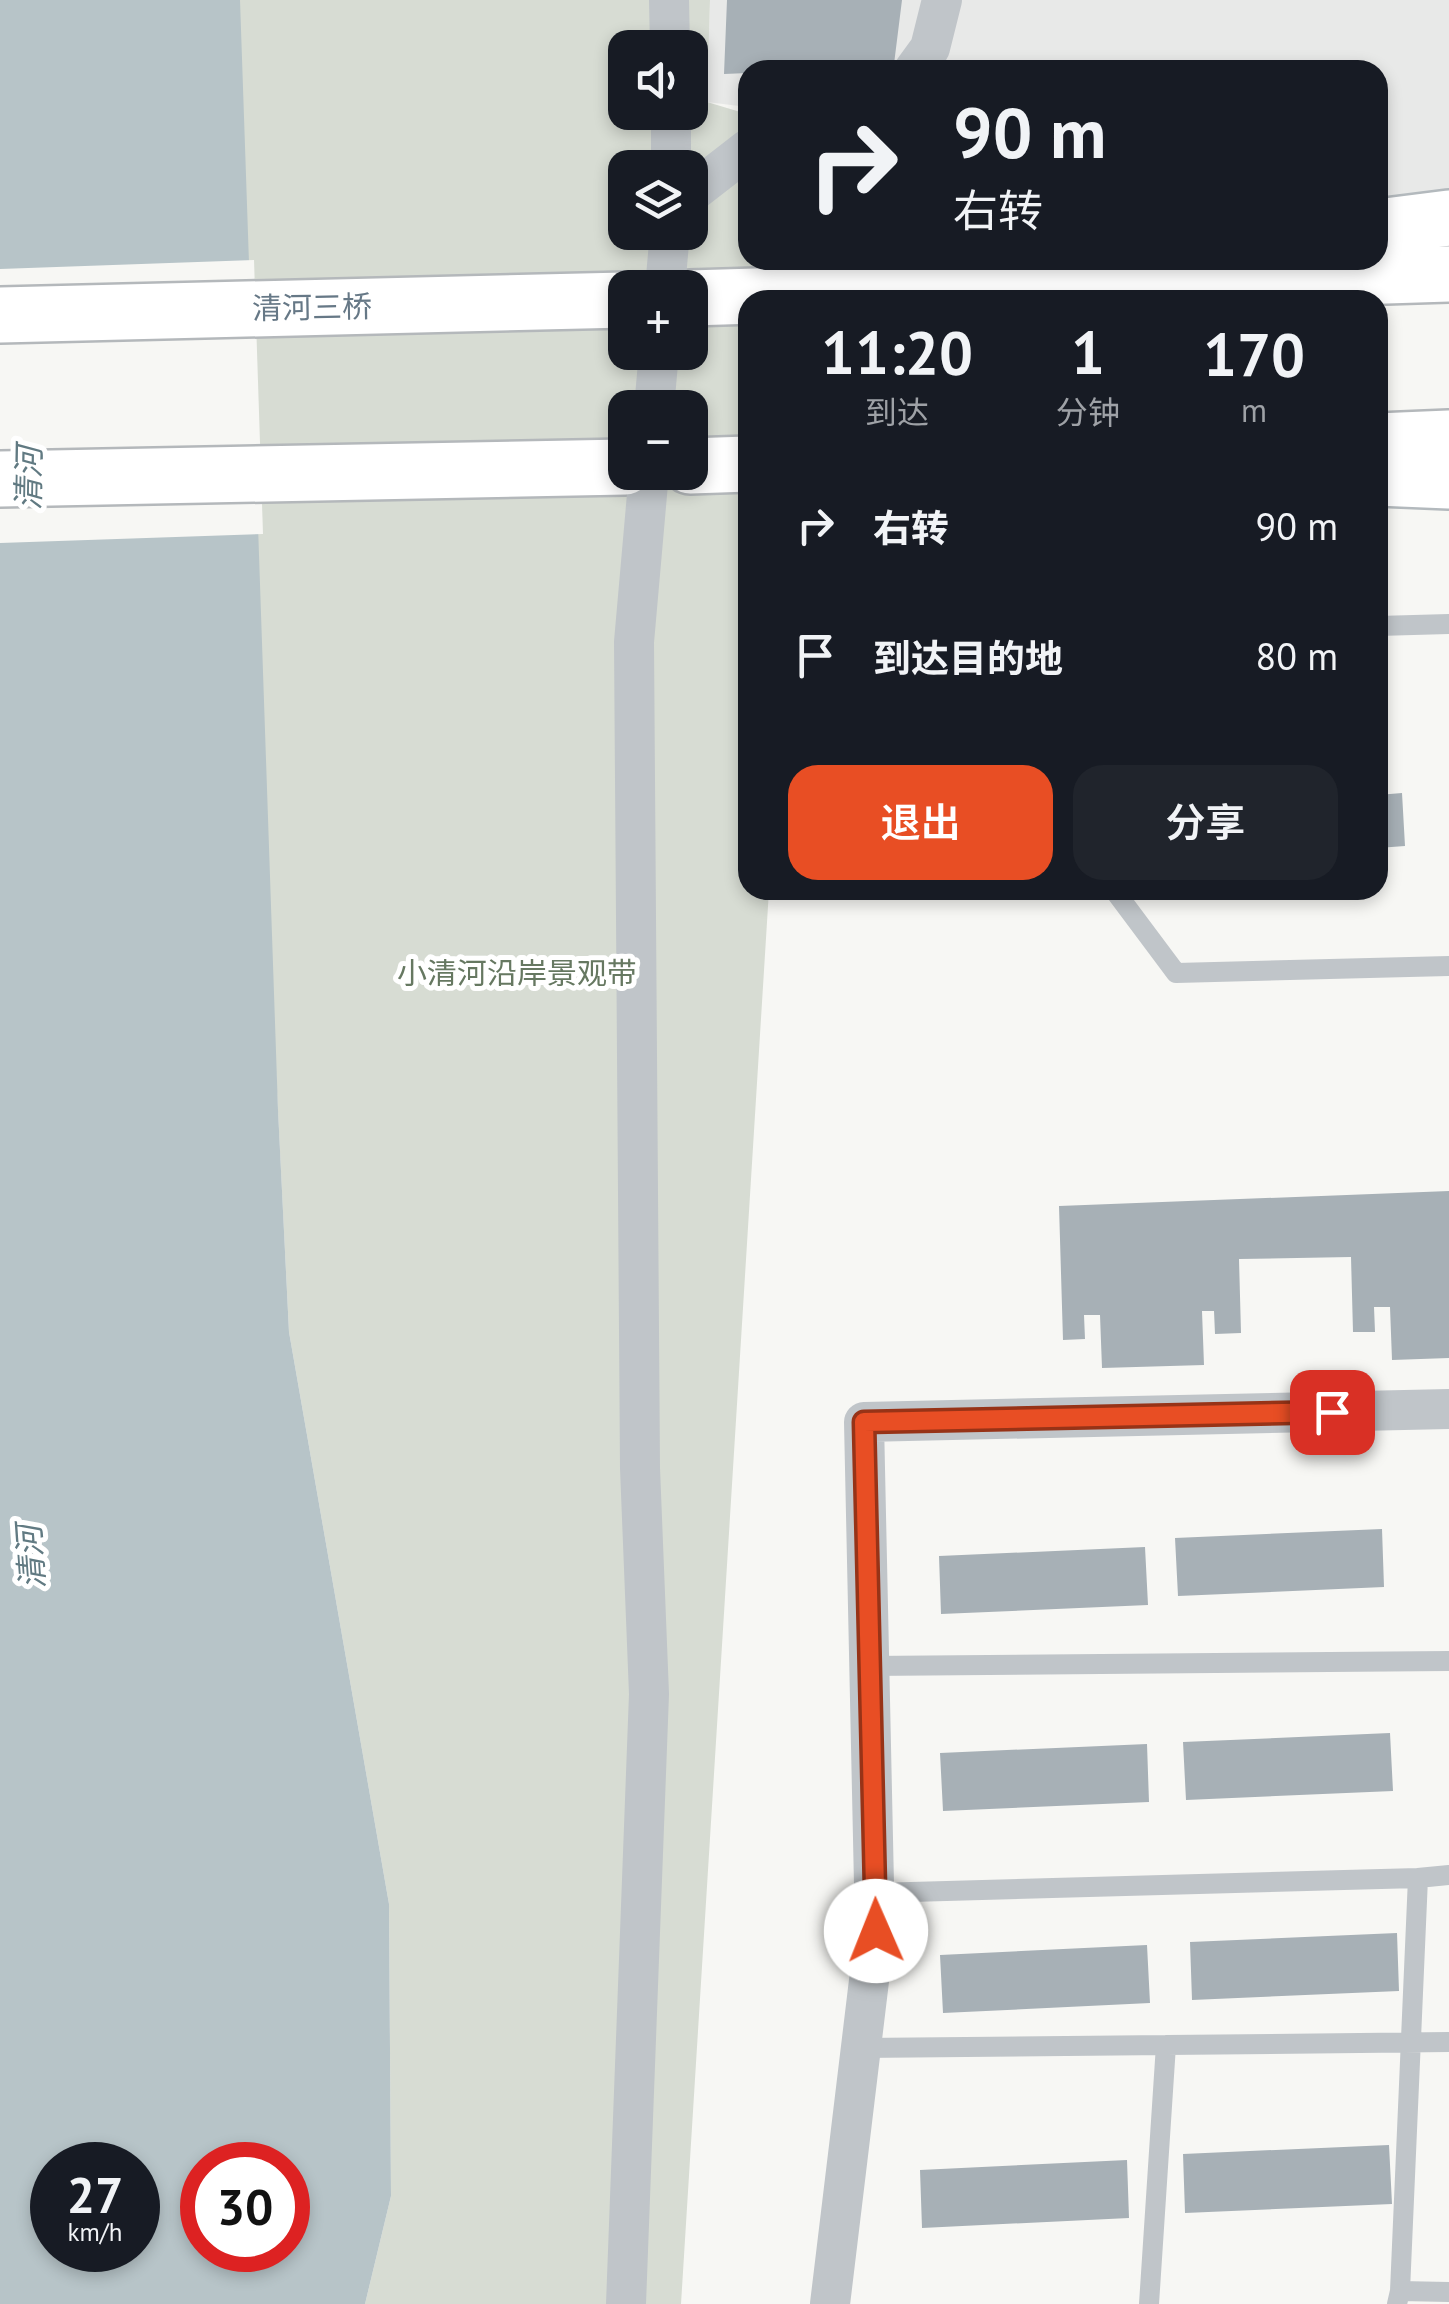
<!DOCTYPE html>
<html lang="zh">
<meta charset="utf-8">
<style>
:root{--surface:#171b24;--page:#20242c;--text:#f1f3f6;--muted:#9ea1a6;--accent:#e84e24}
body{margin:0;font-family:"PT Sans","Noto Sans SC",sans-serif;background:var(--page);color:var(--text);height:100vh;display:flex;flex-direction:column;font-size:38px;white-space:nowrap}
*{box-sizing:border-box;margin:0}
p{font-size:32px;color:var(--muted)}
.icon{flex:none;width:55px;height:55px;fill:none;stroke:currentColor;stroke-width:2;stroke-linecap:round;stroke-linejoin:round}
.map{position:relative;flex:1;overflow:hidden}
.drawer{position:absolute;left:738px;top:290px;width:650px;height:610px;display:flex;flex-direction:column;background:var(--surface);border-radius:30px;box-shadow:0 5px 15px #0003}
.drawer>*{flex:none}
.hud{position:absolute;left:738px;top:60px;width:650px;height:210px;border-radius:30px;box-shadow:0 5px 15px #0003;background:#171b24;color:var(--text);overflow:hidden}
.buttons{position:absolute;left:608px;top:30px;display:grid;gap:20px}
.buttons a{display:grid;place-items:center;width:100px;height:100px;border-radius:20px;background:var(--surface);box-shadow:0 5px 15px #0003;font-size:50px}
.speed{position:absolute;left:30px;top:2142px;display:flex;gap:20px;font-size:50px;font-weight:700;text-align:center}
.speed>*{display:grid;place-content:center;width:130px;height:130px;border-radius:50%;background:var(--surface);box-shadow:0 5px 15px #0003;line-height:1}
.speed small{font-size:25px;font-weight:400}
.speed .limit{border:15px solid #d22;background:#fff;color:#111}
.pin{position:absolute;display:grid;place-items:center;width:85px;height:85px;color:#fff;margin:-42px;border-radius:20px;box-shadow:0 5px 15px #0006}
.me{position:absolute;width:110px;margin:-55px;rotate:359deg;stroke-linejoin:round;filter:drop-shadow(0 0 8px #0008)}
.turn{display:flex;align-items:center;gap:35px;height:210px;padding:0 50px;font-size:45px}
.turn .icon{width:130px;height:130px;stroke-width:2.5}
.turn b{display:block;font-size:70px;line-height:85px}
.eta{display:flex;justify-content:space-evenly;align-items:center;height:170px;text-align:center}
.eta b{font-size:60px;font-weight:600;line-height:70px}
.primary-button{display:flex;gap:20px;margin-top:auto;padding:20px 50px}
.primary-button a{flex:1;height:115px;border-radius:30px;background:var(--accent);color:#fff;font-size:40px;font-weight:600;line-height:115px;text-align:center}
.primary-button a+a{background:var(--page);color:var(--text)}
ul{padding:0;list-style:none}
li{display:flex;align-items:center;gap:30px;height:130px;padding:0 50px}
li div{flex:1}
li b{display:block;font-size:38px}
li em{font-style:normal}
.map>svg:first-child{display:block}
.built{fill:#e8e9e8}
.green{fill:#d7dcd3;fill-rule:evenodd}
.water{fill:#b7c4c8;fill-rule:evenodd}
.pier{fill:#f7f7f4}
.building{fill:#a7b0b6}
.lines{fill:none;stroke-linecap:round;stroke-linejoin:round}
.secondary-casing{stroke:#b3b9bd;stroke-width:60}
.highway-casing{stroke:#b4b8bb;stroke-width:60}
.lane{stroke:#c0c5c9;stroke-width:20}
.street{stroke:#c0c5c9;stroke-width:40}
.secondary{stroke:#fff;stroke-width:55}
.highway{stroke:#fff;stroke-width:55}
.route-casing{stroke:#973317;stroke-width:25}
.route{stroke:#e84e24;stroke-width:18}
.labels{text-anchor:middle;stroke-width:10;stroke-linejoin:round;paint-order:stroke}
.street-label{font-size:30px;fill:#667886;stroke:#fff}
.park-label{font-size:30px;fill:#667861;stroke:#fff}
.water-label{font-size:32px;font-style:italic;fill:#617a82;stroke:#fff}
</style>
<div class="map">
<svg width="1449" height="2304" viewBox="0 0 1449 2304">
<rect width="100%" height="100%" fill="#f7f7f4"/>
<path class="built" d="M710,0H1449V274L1378,260V70H748L747,107L707,102Z"/>
<path class="green" d="M239,0H710L707,102L747,114L748,260H780L781,300H748V890H769L681,2304H365L391,2196L389,1904L289,1332L256,670ZM625,48H690V112H625ZM625,168H690V232H625ZM625,288H690V352H625ZM625,408H690V472H625Z"/>
<path class="water" d="M0,0H240L278,1110L289,1332L389,1904L391,2196L365,2304H0ZM52,2165H138V2250H52ZM202,2165H288V2250H202Z"/>
<path class="pier" d="M254,260L263,534L0,543V269Z"/>
<path class="building" d="M727,0H902L894,64L794,70H748V73L724,74Z
M1402,793L1405,846L1378,848V795Z
M1449,1191V1358L1392,1360L1390,1307H1374L1375,1332H1353L1351,1257L1239,1259L1241,1333L1215,1334L1214,1311H1202L1204,1365L1102,1368L1100,1315H1084L1085,1339L1063,1340L1059,1206Z
M1382,1529L1384,1587L1178,1596L1175,1538Z
M1145,1547L1148,1605L941,1614L939,1556Z
M1390,1733L1393,1791L1186,1800L1183,1742Z
M1147,1744L1149,1802L943,1811L940,1753Z
M1397,1933L1399,1991L1192,2000L1190,1942Z
M1147,1945L1150,2003L943,2013L940,1955Z
M1389,2145L1392,2204L1185,2213L1183,2154Z
M1127,2160L1129,2218L922,2228L920,2170Z"/>
<g class="lines">
<g class="secondary-casing">
<path id="secondary" d="M1378,227L1449,218
M1378,478L1449,481"/>
</g>
<g class="highway-casing">
<path id="highway" d="M690,298L1449,274
M0,315L625,300
M1378,441L1449,438
M690,466L748,464
M0,479L625,467"/>
</g>
<path class="lane" d="M1378,626L1449,624
M1114,890L1176,973L1449,966
M869,1666L1449,1661
M1418,1878L1449,1875
M875,1893L1418,1878L1400,2291L1397,2304
M861,2048L1166,2045
M1400,2291L1449,2292
M1149,2304L1166,2045L1449,2042"/>
<path class="street" d="M669,0L670,48
M914,70L930,48L942,0
M671,112V168
M690,194L748,149
M665,288L670,232
M654,408L659,352
M626,2304L649,1694L640,1468L634,642L649,472
M830,2304L875,1931L864,1422L1449,1409"/>
<use href="#secondary" class="secondary"/>
<use href="#highway" class="highway"/>
</g>
<g class="lines">
<g class="route-casing">
<path id="route" d="M876,1931L864,1422L1332,1412"/>
</g>
<use href="#route" class="route"/>
</g>
<g class="labels">
<g class="street-label">
<text transform="translate(312 308) rotate(-1)" y="10">清河三桥</text>
</g>
<g class="park-label">
<text x="517" y="984">小清河沿岸景观带</text>
</g>
<g class="water-label">
<text transform="translate(29 478) rotate(-89)" y="11">清河</text>
<text transform="translate(31 1557) rotate(-94)" y="11">清河</text>
</g>
</g>
</svg>
<div class="buttons">
<a><svg class="icon" aria-label="sound" viewBox="0 0 24 24"><path d="M4 9h4l5-4v14l-5-4H4zM17 9q2 3 0 6"/></svg></a>
<a><svg class="icon" aria-label="layers" viewBox="0 0 24 24"><path d="M12 4l9 5-9 5-9-5zM3 14l9 5 9-5"/></svg></a>
<a>+</a>
<a>−</a>
</div>
<div class="speed"><div>27<small>km/h</small></div><div class="limit">30</div></div>
<div class="pin" style="left:1332px;top:1412px;background:#d93025"><svg class="icon" aria-label="arrive" viewBox="0 0 24 24"><path d="M6 21V4h12l-3 4 3 4H6"/></svg></div>
<svg class="me" style="left:876px;top:1931px" viewBox="-20 -20 40 40"><circle r="19" fill="#fff"/><path d="M0-13L10 11 0 6-10 11z" fill="#e84e24"/></svg>
<div class="hud">
<div class="turn"><svg class="icon" aria-label="right" viewBox="0 0 24 24"><path d="M7 20v-9h11M14 6l5 5-5 5"/></svg><div><b>90 m</b>右转</div></div>
</div>
<section class="drawer">
<div class="eta">
<div><b>11:20</b><p>到达</p></div>
<div><b>1</b><p>分钟</p></div>
<div><b>170</b><p>m</p></div>
</div>
<ul>
<li><svg class="icon" aria-label="right" viewBox="0 0 24 24"><path d="M7 20v-9h11M14 6l5 5-5 5"/></svg><div><b>右转</b></div><em>90 m</em></li>
<li><svg class="icon" aria-label="arrive" viewBox="0 0 24 24"><path d="M6 21V4h12l-3 4 3 4H6"/></svg><div><b>到达目的地</b></div><em>80 m</em></li>
</ul>
<div class="primary-button"><a>退出</a><a>分享</a></div>
</section>
</div>
